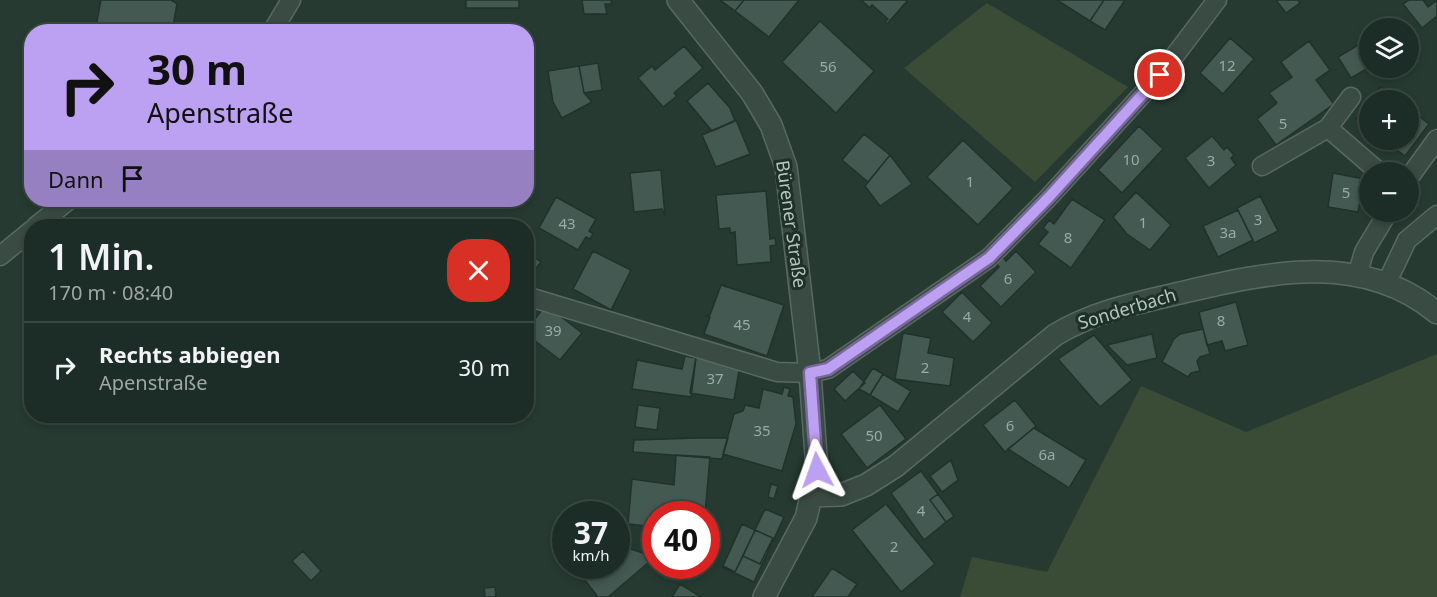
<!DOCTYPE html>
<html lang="de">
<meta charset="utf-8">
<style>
:root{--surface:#1c2c26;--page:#293832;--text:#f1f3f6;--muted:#a0a7a7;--line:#3a4843}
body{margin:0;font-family:"Noto Sans",sans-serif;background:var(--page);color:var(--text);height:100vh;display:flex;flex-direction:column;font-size:22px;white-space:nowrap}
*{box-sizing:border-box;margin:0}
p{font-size:20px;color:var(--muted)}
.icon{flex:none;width:33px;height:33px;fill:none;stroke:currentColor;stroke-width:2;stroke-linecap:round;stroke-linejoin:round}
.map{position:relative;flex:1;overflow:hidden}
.details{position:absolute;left:24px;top:219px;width:510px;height:204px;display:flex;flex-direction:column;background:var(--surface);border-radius:24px;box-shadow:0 3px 9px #0003,0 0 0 2px var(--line)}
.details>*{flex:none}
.top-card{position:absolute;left:24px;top:24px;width:510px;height:183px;border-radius:24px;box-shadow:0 3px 9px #0003,0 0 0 2px var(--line);background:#bca0f2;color:#111;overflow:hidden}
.fabs{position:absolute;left:1359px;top:18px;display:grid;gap:12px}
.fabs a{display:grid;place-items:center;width:60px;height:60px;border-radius:50%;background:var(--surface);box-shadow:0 3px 9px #0003,0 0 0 2px var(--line);font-size:30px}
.speed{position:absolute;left:552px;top:501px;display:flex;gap:12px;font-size:30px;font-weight:700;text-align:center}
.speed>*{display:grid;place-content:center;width:78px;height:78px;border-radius:50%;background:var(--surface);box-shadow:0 3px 9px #0003,0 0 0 2px var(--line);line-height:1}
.speed small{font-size:15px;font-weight:400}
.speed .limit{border:9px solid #d22;background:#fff;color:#111}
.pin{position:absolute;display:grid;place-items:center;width:51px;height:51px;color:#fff;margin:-26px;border:3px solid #fff;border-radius:50%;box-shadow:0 2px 6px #0007}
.me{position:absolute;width:66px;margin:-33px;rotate:356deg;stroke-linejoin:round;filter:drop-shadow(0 0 4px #0008)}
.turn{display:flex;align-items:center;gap:21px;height:126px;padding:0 24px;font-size:27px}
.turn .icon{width:78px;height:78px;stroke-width:2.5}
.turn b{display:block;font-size:42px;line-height:51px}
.then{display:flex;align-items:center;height:57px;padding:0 24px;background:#0003;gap:12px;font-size:22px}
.round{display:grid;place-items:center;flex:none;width:63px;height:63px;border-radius:24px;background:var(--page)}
.overview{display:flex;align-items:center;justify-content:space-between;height:102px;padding:0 24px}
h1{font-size:36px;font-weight:600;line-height:45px}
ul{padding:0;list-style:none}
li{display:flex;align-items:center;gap:18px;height:90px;padding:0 24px;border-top:2px solid var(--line)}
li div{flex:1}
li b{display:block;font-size:22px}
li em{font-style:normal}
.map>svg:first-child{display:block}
.green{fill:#3a4b36}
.building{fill:#435951;stroke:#21322b;stroke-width:1.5}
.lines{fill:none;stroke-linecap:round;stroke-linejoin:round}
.minor-casing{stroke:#586962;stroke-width:21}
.tertiary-casing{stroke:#586962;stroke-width:24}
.minor{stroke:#3a4b44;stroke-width:18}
.tertiary{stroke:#3a4b44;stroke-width:21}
.route-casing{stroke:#7a689d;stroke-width:15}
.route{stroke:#bca0f2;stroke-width:10}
.labels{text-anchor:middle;stroke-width:6;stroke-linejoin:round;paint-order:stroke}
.number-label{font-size:15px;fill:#98aba4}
.street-label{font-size:18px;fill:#b5c6c0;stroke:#1f3029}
</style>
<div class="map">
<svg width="1437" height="597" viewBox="0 0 1437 597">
<rect width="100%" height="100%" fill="#263a32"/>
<path class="green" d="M987,3L1128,87L1035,182L904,68Z
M1437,354V597H960L972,557L1047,572L1141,386L1246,432Z"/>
<path class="building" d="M101,0H171L177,4L172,32L95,31Z
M466,0H519V8H466Z
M582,0H611L612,4H605L607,14H584Z
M720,0H744L735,11Z
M744,0H799L769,37L735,11Z
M861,0H908L887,24L885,22L888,19L872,5L870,8Z
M1057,0H1104L1090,21Z
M1104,0H1125L1105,30L1090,21Z
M1276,0H1298L1300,3L1286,13Z
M1409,0H1423L1428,7L1437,0V16L1422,28L1403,4Z
M820,21L874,71L836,113L782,62Z
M1230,38L1254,59L1223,94L1200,73Z
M1309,41L1330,70L1316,80L1334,104L1276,145L1257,119L1277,103L1269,93L1292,77L1281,62Z
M1365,41L1370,48V67L1351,78L1338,57Z
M684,46L703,68L674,93L677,96L663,107L638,78L652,66L655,70Z
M598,63L602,90L584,93L579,66Z
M579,66L584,93L592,102L562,118L553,102L548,71Z
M708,83L730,108L735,121L712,131L687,101Z
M1381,87L1398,100H1370Z
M1370,102V130L1356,119Z
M1408,108L1429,124L1405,156L1383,140H1408Z
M736,120L750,154L716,167L702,135Z
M1139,126L1163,149L1122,193L1098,170Z
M864,134L890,155L868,182L842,160Z
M1212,136L1224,150L1227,147L1234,155L1231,158L1236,165L1209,188L1185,158Z
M963,140L1013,188L978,225L927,177Z
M890,155L912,184L880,206L865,186Z
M661,170L665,216L662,209L634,212L630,173Z
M1333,173L1364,179L1358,212L1328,207Z
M766,191L770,239L775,238L776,245L770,246L771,262L737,265L735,232L730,233V228L719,229L716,195Z
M1136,192L1171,225L1150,250L1127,234L1113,217Z
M1260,196L1278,231L1254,243L1237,208Z
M556,197L596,219L589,231L593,234L590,239L586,237L578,250L539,228Z
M1072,199L1105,220L1071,268L1038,244L1048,232L1043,228L1049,220L1054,224Z
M1238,210L1253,240L1218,257L1203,226Z
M526,251L541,262L526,281Z
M593,251L631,270L611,310L573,289Z
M1016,251L1036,272L1001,307L980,286L999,267L996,263L1003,257L1006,261Z
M721,285L784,305L767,356L704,334L710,317L707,316L710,315Z
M962,292L992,323L973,342L942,312Z
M1236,302L1248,345L1225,351L1222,341L1207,345L1199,312Z
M546,305L582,333L560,360L526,334V330Z
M1203,329L1210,354L1200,357L1197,361L1200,371L1191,373L1188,377L1162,362L1174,339L1180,334Z
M903,333L931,338L928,353L954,358L950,386L895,379Z
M1152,334L1157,358L1127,365L1107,345Z
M1094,335L1132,380L1100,407L1058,359Z
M685,356L696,358L691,397L632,389L637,360L682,369Z
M696,357L740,365L734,400L690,393Z
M873,368L883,374L870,395L859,389Z
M853,371L865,383L845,401L834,389Z
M883,374L911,391L898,412L870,395Z
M784,387L790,389L788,396L793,397L796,424L782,471L723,454L734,414L743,411L745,405L759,408L763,389L782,394Z
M1015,400L1036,426L1005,452L983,425Z
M638,405L660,408L657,430L635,427Z
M880,405L906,439L867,468L841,434Z
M1034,428L1086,460L1069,488L1008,449Z
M698,438H728L722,459L633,452L634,440Z
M676,455L710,457L705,514H656V527L628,524L632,479L674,485Z
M951,460L958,480L942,492L930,476Z
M921,471L938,494L930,500L946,522L924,540L891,493Z
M771,484L778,486L774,499L768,497Z
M938,494L954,516L946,522L930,500Z
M886,504L935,564L901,592L852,530Z
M765,509L784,517L754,582L722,567L735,572L743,556L760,564L773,538L755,530Z
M742,524L755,530L735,572L723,566Z
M755,530L773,538L760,564L743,556Z
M622,546L655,557L608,597H598L584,579L600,566H616V551Z
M303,551L321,571L311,581L292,561Z
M832,568L857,584L848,597H812Z
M680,584L701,597H672Z
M495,587L496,597H485L484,588Z"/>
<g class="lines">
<g class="minor-casing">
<path id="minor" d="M272,32L291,0
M1328,128L1379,172
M1262,166L1328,128L1351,97
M1408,179L1437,139
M36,226L69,200
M0,256L32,230
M1357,276L1364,252L1388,212
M1387,282L1407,240L1437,215
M526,296L777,372L810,373L828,369L989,258L1049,197L1160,75L1217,0"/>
</g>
<g class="tertiary-casing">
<path id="tertiary" d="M678,0L752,93L771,125L786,167L810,373L817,470L806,518L764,597
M813,496L841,495L866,485L896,466L1055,335C1093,312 1136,303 1180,293C1266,273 1361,250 1437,313"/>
</g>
<use href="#minor" class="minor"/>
<use href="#tertiary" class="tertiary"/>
</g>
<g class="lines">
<g class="route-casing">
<path id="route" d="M817,470L810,373L828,369L989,258L1049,197L1160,75"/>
</g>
<use href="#route" class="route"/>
</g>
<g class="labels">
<g class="number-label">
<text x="1227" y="71">12</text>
<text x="828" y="72">56</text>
<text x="1283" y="129">5</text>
<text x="1131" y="165">10</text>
<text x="1211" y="166">3</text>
<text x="970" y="187">1</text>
<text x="1346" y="198">5</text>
<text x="1258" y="225">3</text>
<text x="1143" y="228">1</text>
<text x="567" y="229">43</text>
<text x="1228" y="238">3a</text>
<text x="1068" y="243">8</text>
<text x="1008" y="284">6</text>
<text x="967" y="322">4</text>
<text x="1221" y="326">8</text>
<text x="742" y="330">45</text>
<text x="553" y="336">39</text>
<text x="925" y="373">2</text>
<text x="715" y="384">37</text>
<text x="1010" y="431">6</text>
<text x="762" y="436">35</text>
<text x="874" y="441">50</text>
<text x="1047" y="460">6a</text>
<text x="921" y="516">4</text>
<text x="894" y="552">2</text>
</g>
<g class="street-label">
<text transform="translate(791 224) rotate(82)" y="6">Bürener Straße</text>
<text transform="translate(1127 309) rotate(-17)" y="6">Sonderbach</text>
</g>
</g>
</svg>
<div class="fabs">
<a><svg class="icon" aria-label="layers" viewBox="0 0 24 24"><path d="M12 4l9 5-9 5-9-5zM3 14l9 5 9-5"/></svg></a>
<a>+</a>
<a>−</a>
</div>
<div class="speed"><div>37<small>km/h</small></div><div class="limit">40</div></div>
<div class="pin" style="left:1160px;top:75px;background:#d93025"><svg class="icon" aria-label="arrive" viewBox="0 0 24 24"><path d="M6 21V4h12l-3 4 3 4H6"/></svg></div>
<svg class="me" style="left:817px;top:470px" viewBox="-20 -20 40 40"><path d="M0-17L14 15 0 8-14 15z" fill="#bca0f2" stroke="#fff" stroke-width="4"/></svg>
<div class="top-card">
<div class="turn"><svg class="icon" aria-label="right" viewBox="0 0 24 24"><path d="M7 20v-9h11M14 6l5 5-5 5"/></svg><div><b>30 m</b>Apenstraße</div></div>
<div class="then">Dann<svg class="icon" aria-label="arrive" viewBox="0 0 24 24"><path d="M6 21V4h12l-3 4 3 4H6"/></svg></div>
</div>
<section class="details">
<div class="overview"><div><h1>1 Min.</h1><p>170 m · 08:40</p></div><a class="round" style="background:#d93025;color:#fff"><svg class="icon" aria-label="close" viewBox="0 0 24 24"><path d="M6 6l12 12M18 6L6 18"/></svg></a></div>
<ul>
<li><svg class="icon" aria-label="right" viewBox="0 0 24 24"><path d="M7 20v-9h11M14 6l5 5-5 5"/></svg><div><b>Rechts abbiegen</b><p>Apenstraße</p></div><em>30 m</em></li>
</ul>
</section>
</div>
